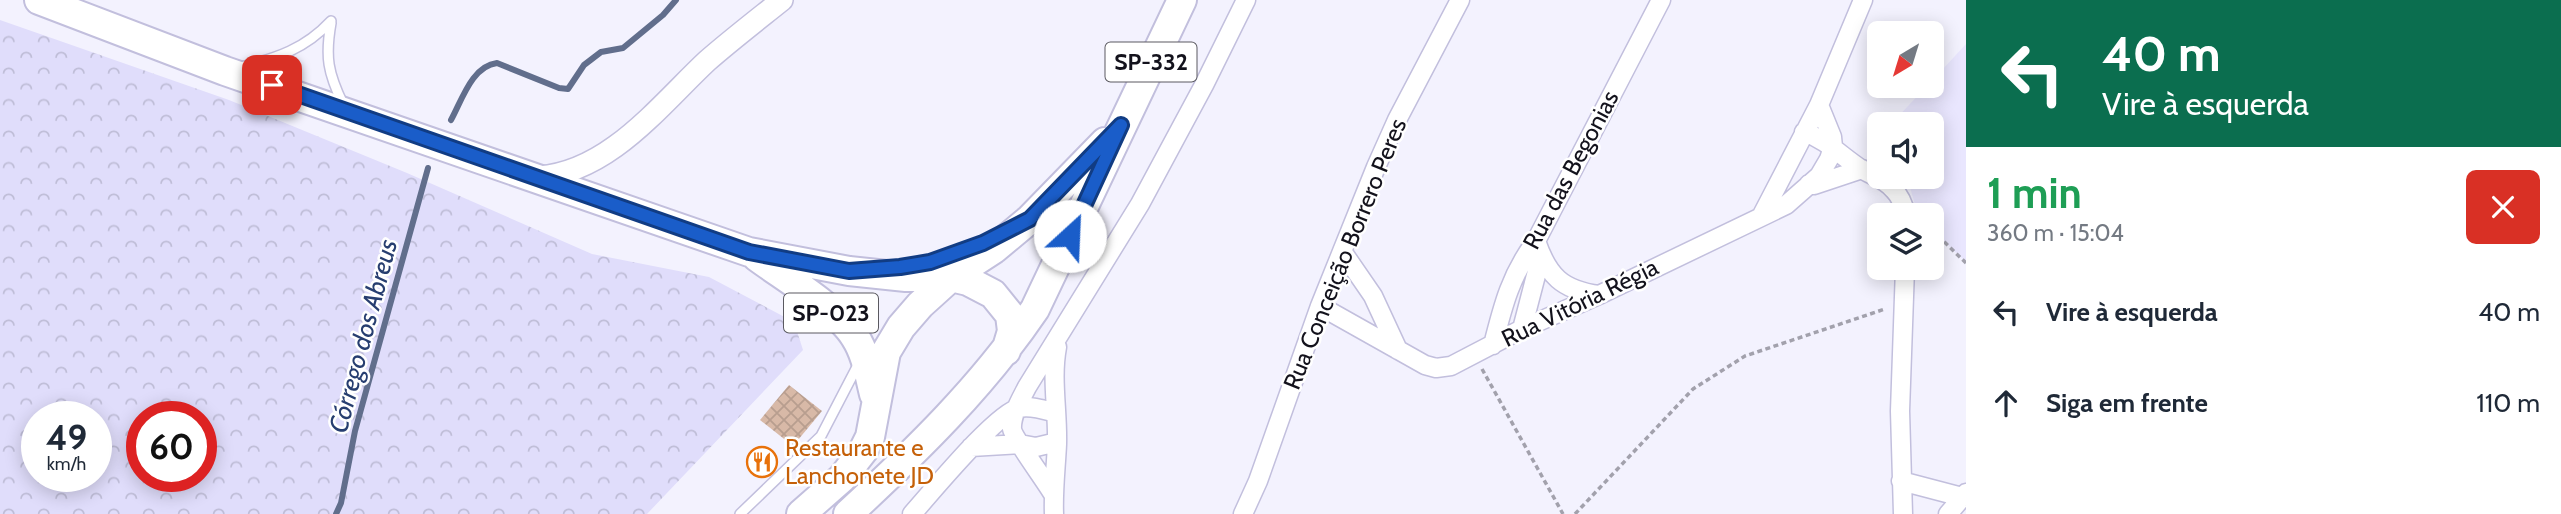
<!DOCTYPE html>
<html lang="pt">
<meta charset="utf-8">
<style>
:root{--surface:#fff;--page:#f6f6f7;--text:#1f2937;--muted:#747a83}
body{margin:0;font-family:Cabin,sans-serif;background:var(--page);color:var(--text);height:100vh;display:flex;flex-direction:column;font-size:26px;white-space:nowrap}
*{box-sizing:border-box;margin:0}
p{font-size:23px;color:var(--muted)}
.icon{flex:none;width:38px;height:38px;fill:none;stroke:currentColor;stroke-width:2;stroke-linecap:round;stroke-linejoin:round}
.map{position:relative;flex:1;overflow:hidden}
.side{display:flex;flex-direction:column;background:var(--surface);width:595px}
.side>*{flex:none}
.top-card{background:#0b6e4f;color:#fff;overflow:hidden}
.needle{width:46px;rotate:218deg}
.fabs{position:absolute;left:1867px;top:21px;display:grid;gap:14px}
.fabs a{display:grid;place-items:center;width:77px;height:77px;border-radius:10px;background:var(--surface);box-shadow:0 4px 18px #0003;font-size:35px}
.speed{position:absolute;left:21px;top:401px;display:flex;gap:14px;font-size:35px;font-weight:700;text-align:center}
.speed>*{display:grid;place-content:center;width:91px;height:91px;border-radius:50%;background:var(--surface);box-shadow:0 4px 18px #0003;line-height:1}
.speed small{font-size:18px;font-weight:400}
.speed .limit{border:10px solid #d22;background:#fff;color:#111}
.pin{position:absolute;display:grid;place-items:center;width:60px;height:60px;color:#fff;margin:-30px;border-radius:14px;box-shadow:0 4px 10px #0006}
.me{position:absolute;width:77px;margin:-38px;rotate:25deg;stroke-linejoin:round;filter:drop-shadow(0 0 5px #0008)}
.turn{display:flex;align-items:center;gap:24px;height:147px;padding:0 21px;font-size:32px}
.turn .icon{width:91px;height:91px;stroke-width:2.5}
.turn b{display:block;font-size:49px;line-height:60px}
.round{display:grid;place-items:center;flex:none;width:74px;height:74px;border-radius:10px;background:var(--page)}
.summary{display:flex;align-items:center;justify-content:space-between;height:119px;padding:0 21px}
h1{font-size:42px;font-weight:800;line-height:52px;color:#1e9e55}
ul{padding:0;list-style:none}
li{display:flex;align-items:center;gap:21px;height:91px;padding:0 21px}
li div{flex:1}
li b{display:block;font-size:26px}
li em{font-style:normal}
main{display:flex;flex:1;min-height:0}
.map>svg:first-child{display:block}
.built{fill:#e9e6fe}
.forest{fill:url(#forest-crowns);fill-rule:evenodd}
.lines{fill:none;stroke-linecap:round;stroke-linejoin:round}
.stream{stroke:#616e8c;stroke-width:6}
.building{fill:url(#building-cross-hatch)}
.service-casing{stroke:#c2bfdd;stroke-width:12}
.minor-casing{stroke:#c2bfdd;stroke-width:21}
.tertiary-casing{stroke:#c2bfdd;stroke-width:24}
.primary-casing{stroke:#c2bfdd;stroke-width:32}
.path{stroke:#a2a1ac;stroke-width:3.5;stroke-dasharray:5 3.5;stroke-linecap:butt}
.service{stroke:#fff;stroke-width:9}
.minor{stroke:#fff;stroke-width:18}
.tertiary{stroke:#fff;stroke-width:21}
.primary{stroke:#fff;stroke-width:28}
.route-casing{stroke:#113c83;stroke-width:18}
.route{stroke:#1a5dc9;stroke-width:12}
.labels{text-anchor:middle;stroke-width:5;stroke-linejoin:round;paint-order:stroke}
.shield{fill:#fff;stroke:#5a5960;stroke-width:2}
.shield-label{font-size:23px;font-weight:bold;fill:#13121c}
.street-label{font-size:24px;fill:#13121c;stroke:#fff}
.food-label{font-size:24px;fill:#c56008;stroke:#fff;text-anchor:start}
.water-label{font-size:26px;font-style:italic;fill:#273e70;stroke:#fff}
</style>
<main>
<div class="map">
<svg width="1966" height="514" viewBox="0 0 1966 514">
<defs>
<pattern id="forest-crowns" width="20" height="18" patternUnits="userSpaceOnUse" patternTransform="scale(1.75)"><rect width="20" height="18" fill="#e0ddfb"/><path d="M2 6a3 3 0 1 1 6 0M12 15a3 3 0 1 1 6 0" fill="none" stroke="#bfbdd7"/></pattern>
<pattern id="building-cross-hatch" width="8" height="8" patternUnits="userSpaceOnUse" patternTransform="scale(1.75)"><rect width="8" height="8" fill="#d8b9a7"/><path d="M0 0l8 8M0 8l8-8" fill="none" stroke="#b89e8f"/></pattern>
</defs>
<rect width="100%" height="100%" fill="#f3f2fe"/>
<path class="built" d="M1966,44V262L1932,230V215H1918L1909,184L1903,177H1932V124H1891L1927,86H1932V81Z"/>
<path class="forest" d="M0,20L229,100L407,173L592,254L709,277L794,322L803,350L647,514H0ZM37,416H96V476H37ZM142,416H201V476H142Z"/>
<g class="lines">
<path class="stream" d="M451,120C462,100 472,66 497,63L559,88L568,89L584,65L601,52L623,48L663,15L676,0
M336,514L341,503L355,431L428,168"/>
</g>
<path class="building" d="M789,385L822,411L793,446L760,420Z"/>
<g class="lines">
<g class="service-casing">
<path id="service" d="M331,23C325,57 328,73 343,104
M241,67C277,58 305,49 331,21
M740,514L821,436L860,361"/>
</g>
<g class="minor-casing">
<path id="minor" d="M1804,132C1827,140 1841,156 1861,169C1873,176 1885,179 1894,190C1901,197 1904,206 1906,215
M1809,184L1814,185L1862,169
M1762,215L1819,105L1863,0
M1536,241C1548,276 1562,290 1599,295
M1342,251L1373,296L1398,350
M1320,306L1425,365L1436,368L1451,366L1522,329L1599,295L1786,205L1819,176L1829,159L1833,147L1832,137L1819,105
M1522,329L1541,256
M1493,345C1503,305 1511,274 1536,241L1661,0
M971,447L1020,444L1036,447L1057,442
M1901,481L1962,497
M1053,494C1046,482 1013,437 1012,429C1011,415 1021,399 1027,387L1140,204L1204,85L1246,0
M912,514C931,493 996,413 1019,408C1030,405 1045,410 1056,413
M1054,514C1053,490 1056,467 1057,444C1058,411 1051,379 1057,347
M1243,514L1258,481L1320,306L1376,167L1397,120L1460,0
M1903,514L1900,411L1905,268
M1948,514L1966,493"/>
</g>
<g class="tertiary-casing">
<path id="tertiary" d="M539,177C609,172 659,106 707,61C731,40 757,20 782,0"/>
</g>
<g class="primary-casing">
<path id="primary" d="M39,0L225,71L749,252L849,271L906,277H951L968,281L993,294L1010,315L1012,331L1006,351
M757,257C784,277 838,309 855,337C866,354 869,374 874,394
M801,514L842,478L863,451L870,437L886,352L901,327L920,305L951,277L994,249L1030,219L1105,142
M848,514C916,451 983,386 1035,309L1182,0"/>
</g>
<path class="path" d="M1932,230L1966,263
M1482,369L1563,514
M1575,514L1693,389L1745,356L1885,309"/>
<use href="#service" class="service"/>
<use href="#minor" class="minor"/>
<use href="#tertiary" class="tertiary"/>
<use href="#primary" class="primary"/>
</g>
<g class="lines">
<g class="route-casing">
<path id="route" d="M272,85L749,252L849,271L900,267L930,262L983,243L1030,219L1121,125L1070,236"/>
</g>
<use href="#route" class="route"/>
</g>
<defs>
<g id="restaurant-ring" transform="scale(1.575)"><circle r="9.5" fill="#fff" stroke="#e8710a" stroke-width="1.5"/><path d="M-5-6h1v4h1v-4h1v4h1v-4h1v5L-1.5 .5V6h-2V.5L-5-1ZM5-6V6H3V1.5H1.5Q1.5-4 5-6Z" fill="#e8710a"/></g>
</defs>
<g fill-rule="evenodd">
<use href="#restaurant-ring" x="762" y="462"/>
</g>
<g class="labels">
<g class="shield">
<rect x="1105.5" y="42.5" width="91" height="39" rx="5"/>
<rect x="784" y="293.5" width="94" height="39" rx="5"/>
</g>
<g class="shield-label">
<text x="1151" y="70">SP-332</text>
<text x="831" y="321">SP-023</text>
</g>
<g class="street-label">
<text transform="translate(1571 170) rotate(-62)" y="8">Rua das Begonias</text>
<text transform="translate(1345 254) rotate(-68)" y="8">Rua Conceição Borrero Peres</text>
<text transform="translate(1580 303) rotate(-26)" y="8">Rua Vitória Régia</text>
</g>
<g class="food-label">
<text x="785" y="456">Restaurante e<tspan x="785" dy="28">Lanchonete JD</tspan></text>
</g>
<g class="water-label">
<text transform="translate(363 336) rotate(-75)" y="9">Córrego dos Abreus</text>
</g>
</g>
</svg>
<div class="fabs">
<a><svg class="needle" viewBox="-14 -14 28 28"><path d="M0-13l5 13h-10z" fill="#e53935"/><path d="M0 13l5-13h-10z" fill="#747a83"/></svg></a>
<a><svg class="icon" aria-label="sound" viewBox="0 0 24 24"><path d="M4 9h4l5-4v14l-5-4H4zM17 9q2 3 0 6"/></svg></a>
<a><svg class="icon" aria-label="layers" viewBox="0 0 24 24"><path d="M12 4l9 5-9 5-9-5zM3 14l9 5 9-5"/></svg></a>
</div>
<div class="speed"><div>49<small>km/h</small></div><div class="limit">60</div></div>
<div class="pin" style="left:272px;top:85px;background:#d93025"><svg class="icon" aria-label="arrive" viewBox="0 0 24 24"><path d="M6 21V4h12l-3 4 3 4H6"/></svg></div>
<svg class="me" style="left:1070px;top:236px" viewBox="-20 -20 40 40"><circle r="19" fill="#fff"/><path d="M0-13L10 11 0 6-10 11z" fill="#1a5dc9"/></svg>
</div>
<section class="side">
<div class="top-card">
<div class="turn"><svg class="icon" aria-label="left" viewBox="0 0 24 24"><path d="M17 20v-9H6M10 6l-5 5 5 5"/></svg><div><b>40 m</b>Vire à esquerda</div></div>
</div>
<div class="summary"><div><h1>1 min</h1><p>360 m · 15:04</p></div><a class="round" style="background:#d93025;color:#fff"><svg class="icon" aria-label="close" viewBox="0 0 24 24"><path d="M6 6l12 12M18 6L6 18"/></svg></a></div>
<ul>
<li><svg class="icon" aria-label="left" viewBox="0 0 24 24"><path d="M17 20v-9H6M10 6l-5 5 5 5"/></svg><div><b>Vire à esquerda</b></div><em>40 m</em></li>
<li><svg class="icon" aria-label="ahead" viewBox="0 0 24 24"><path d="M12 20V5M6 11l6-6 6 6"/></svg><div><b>Siga em frente</b></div><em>110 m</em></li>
</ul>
</section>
</main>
